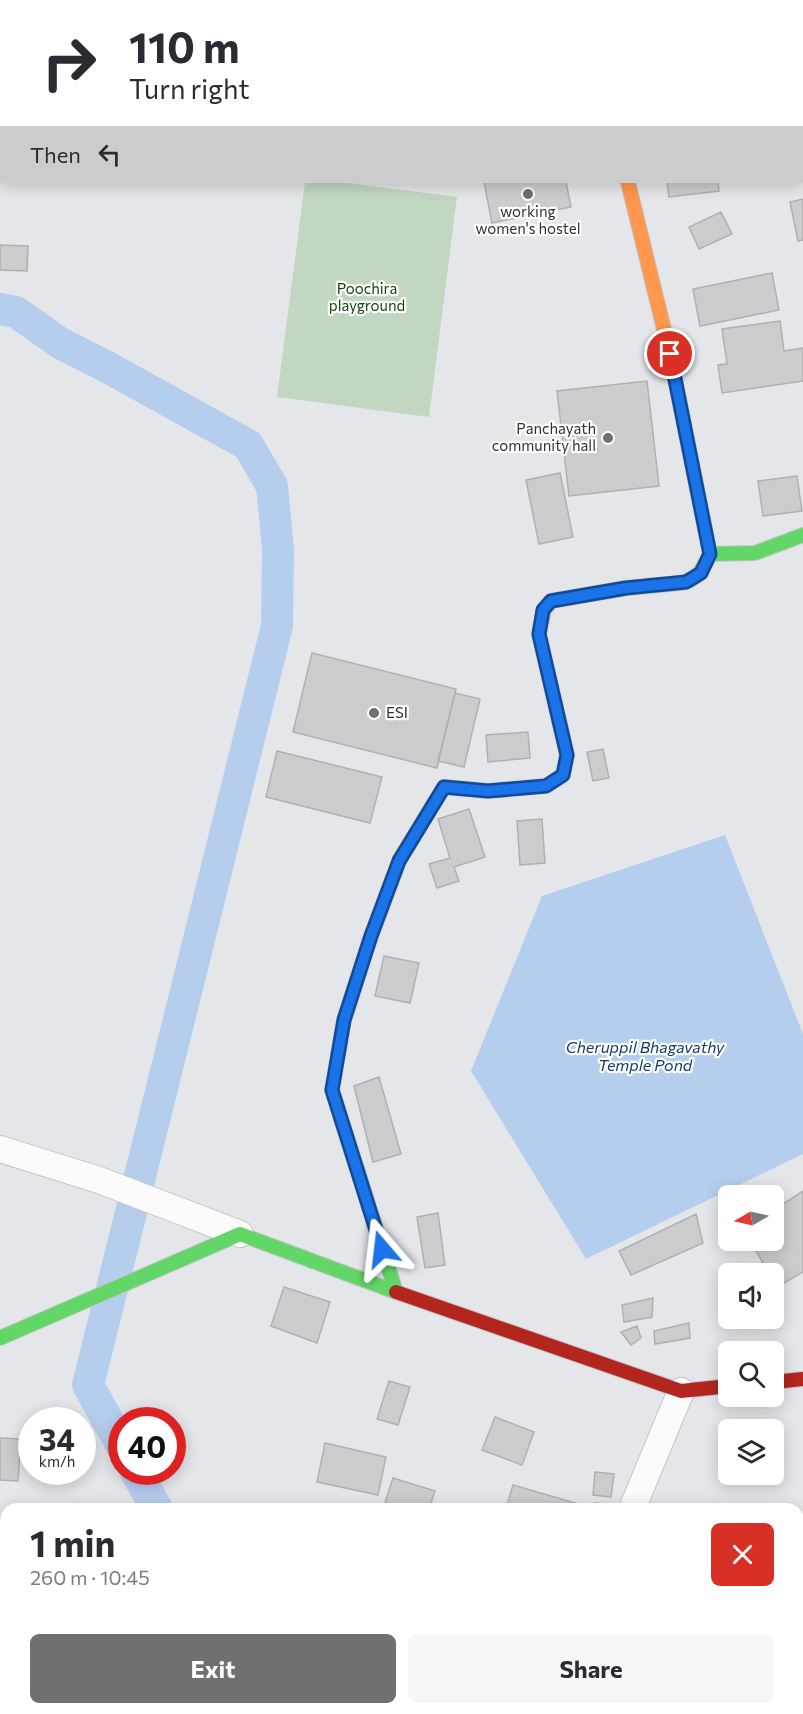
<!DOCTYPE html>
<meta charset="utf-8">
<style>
:root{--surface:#fff;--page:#f7f7f7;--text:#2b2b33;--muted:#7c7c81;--accent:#6e7072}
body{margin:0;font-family:Commissioner,sans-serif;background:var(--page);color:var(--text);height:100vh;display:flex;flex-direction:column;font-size:22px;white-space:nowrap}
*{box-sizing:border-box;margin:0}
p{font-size:20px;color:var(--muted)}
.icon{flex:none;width:33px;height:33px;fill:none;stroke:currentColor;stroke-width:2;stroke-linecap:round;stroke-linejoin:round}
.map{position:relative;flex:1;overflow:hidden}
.details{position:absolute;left:0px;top:1503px;width:804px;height:212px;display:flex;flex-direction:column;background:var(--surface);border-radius:18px 18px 0 0;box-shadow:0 3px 15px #0003}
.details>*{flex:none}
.guide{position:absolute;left:0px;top:0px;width:804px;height:183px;box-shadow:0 3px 15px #0003;background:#fff;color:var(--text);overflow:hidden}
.needle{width:39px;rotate:261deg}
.buttons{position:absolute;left:718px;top:1185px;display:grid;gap:12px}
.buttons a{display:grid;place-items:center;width:66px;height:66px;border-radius:9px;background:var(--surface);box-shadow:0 3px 15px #0003;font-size:30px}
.speed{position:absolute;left:18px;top:1407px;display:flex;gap:12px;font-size:30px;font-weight:700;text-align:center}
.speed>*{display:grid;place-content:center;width:78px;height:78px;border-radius:50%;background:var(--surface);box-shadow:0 3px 15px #0003;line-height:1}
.speed small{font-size:15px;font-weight:400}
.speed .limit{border:9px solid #d22;background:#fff;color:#111}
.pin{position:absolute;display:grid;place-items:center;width:51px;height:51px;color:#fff;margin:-26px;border:3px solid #fff;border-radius:50%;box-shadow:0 2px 6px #0007}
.me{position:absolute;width:66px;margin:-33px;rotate:343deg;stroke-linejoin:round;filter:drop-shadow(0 0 4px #0008)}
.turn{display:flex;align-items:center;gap:21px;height:126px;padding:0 30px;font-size:27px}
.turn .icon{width:78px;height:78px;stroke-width:2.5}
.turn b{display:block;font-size:42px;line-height:51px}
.then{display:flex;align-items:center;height:57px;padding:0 30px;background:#0003;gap:12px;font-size:22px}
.round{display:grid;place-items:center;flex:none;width:63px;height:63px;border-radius:9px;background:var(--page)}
.summary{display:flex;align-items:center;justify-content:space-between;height:102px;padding:0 30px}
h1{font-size:36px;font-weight:700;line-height:45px}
.cta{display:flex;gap:12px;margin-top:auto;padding:12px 30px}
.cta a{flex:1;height:69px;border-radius:9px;background:var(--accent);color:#fff;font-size:24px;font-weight:700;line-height:69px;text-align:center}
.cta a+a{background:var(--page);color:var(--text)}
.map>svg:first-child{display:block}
.green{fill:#c1d7c1}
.water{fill:#b6ceee}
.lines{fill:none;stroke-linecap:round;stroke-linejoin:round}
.canal{stroke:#b6ceee;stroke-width:32}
.building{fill:#cbccce;stroke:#afb0b2;stroke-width:1.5}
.street-casing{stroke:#c2c3c6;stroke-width:28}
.fast-casing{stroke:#c2c3c6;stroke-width:16}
.slow-casing{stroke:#c2c3c6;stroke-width:16}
.jam-casing{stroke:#c2c3c6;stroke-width:16}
.street{stroke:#fbfbfc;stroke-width:26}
.fast{stroke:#63d668;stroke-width:14}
.slow{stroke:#ff974d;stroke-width:14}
.jam{stroke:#b3261e;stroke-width:14}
.route-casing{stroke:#114b97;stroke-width:15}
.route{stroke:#1a73e8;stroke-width:10}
.poi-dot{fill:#6e7072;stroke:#fff;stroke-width:2}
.labels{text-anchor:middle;stroke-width:4.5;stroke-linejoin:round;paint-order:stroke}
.poi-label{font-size:15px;fill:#2f3132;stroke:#fff}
.park-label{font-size:15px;fill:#11460a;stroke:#fff}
.water-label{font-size:16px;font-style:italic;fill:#123a71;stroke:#fff}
</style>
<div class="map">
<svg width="803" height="1714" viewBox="0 0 803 1714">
<rect width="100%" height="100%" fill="#e4e6e9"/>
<path class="green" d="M305,182H339L457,197L429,417L277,397Z"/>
<path class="water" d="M725,835L803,1034V1154L586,1259L471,1071L542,896Z"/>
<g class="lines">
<path class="canal" d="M0,309L16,312L60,343L109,368L248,445L272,486L278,549L277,626L88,1385L122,1446
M136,1472L157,1509
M309,1708L315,1714"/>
</g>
<path class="building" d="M442,0H500V2H442Z
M484,182H566L571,207L492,223Z
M667,182H718L719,191L669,197Z
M803,199V240L798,241L790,202Z
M721,212L732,234L699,249L689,227Z
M0,245L28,246L27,271L0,270Z
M772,273L779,310L700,326L693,289Z
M780,321L784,351L803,348V381L722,393L718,365L727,364L722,329Z
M647,381L659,486L569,496L557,391Z
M560,473L573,537L539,544L526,480Z
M797,476L802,511L763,516L758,481Z
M312,653L456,689L437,768L293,732Z
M455,693L480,699L464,767L438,761Z
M528,732L530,758L488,762L486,735Z
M603,749L609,778L593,781L587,752Z
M277,751L382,777L370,823L266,797Z
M469,809L485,857L454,867L459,881L437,888L429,864L450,858L438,819Z
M542,819L545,863L520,865L517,821Z
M384,956L419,963L410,1003L375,996Z
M379,1077L401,1154L373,1162L354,1086Z
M803,1191V1272L777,1287L774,1282V1274H769L750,1240H774V1210Z
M438,1213L445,1265L425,1268L417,1217Z
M696,1214L703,1243L631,1275L619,1251Z
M284,1287L330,1302L317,1343L271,1326Z
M653,1298L652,1317L624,1322L622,1305Z
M689,1323L690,1338L655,1344L654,1331Z
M637,1326L641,1338L631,1345L621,1332Z
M389,1381L410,1387L398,1425L377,1419Z
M495,1417L534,1432L522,1465L482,1450Z
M0,1438L21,1439L18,1481L0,1480Z
M325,1443L386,1457L378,1495L317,1482Z
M595,1472L614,1474L611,1497L593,1495Z
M393,1478L435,1491L429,1509H383Z
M513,1485L589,1507V1509H506Z
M594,1503L612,1505V1509H593Z
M6,1516V1585L0,1535V1517Z
M798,1561H803V1619L800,1620L798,1605Z
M110,1708H153L161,1711L160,1714H108Z
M239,1708H281L279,1714H237Z
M603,1708H656L655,1714H602Z"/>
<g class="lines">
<g class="street-casing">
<path id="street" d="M591,0L592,2
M747,2L749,0
M0,1149L99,1180L240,1234
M632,1509L681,1391
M798,1639L803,1640
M543,1714L546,1708"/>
</g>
<g class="fast-casing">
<path id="fast" d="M680,583C698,581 703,568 710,554L755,553L803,535
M396,1292L332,1090L344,1020L371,936L400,859
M0,1338L240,1234L396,1292"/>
</g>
<g class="slow-casing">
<path id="slow" d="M628,182L670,354L710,554
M400,859L444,787L488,791L546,786L563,775L567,755L539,634L544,610L551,601L626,588L680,583"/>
</g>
<g class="jam-casing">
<path id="jam" d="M396,1292L681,1391L729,1386
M774,1382L803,1379"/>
</g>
<use href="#street" class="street"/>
<use href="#fast" class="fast"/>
<use href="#slow" class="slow"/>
<use href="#jam" class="jam"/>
</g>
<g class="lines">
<g class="route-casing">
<path id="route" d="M382,1249L332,1090L344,1020L371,936L399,861L444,787L488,791L546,786L563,775L567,755L539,634L543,610L551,601L626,588L686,582L701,573L710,554L670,354"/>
</g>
<use href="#route" class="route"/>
</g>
<g class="poi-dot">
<circle cx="528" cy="194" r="6"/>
<circle cx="608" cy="438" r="6"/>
<circle cx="374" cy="713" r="6"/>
</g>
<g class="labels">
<g class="poi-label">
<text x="528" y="217">working<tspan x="528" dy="17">women's hostel</tspan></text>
<text x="596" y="434" text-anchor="end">Panchayath<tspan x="596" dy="17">community hall</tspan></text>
<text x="386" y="718" text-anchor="start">ESI</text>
</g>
<g class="park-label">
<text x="367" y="294">Poochira<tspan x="367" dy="17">playground</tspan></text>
</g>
<g class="water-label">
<text x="645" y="1053">Cheruppil Bhagavathy<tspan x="645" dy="18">Temple Pond</tspan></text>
</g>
</g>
</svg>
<div class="buttons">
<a><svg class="needle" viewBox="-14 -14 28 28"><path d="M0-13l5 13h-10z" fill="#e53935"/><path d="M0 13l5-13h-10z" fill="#7c7c81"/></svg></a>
<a><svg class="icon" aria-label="sound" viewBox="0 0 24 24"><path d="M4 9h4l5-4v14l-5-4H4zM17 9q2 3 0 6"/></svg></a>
<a><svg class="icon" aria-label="search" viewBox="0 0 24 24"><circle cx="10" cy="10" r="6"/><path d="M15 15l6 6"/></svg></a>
<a><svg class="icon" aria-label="layers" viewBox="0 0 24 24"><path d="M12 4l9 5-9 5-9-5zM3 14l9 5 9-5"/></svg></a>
</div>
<div class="speed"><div>34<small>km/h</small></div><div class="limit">40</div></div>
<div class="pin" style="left:670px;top:354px;background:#d93025"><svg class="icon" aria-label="arrive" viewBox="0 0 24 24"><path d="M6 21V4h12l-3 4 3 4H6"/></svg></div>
<svg class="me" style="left:382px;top:1249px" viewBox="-20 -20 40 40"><path d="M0-17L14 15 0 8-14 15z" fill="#1a73e8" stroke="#fff" stroke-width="4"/></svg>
<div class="guide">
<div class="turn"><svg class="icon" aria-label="right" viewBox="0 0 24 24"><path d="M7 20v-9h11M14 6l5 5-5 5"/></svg><div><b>110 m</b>Turn right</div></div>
<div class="then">Then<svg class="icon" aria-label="left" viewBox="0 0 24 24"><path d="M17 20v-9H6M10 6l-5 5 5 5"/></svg></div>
</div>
<section class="details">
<div class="summary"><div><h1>1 min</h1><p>260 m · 10:45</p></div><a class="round" style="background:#d93025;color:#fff"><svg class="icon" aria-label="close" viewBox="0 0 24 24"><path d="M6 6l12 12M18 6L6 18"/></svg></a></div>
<div class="cta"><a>Exit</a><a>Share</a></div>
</section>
</div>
